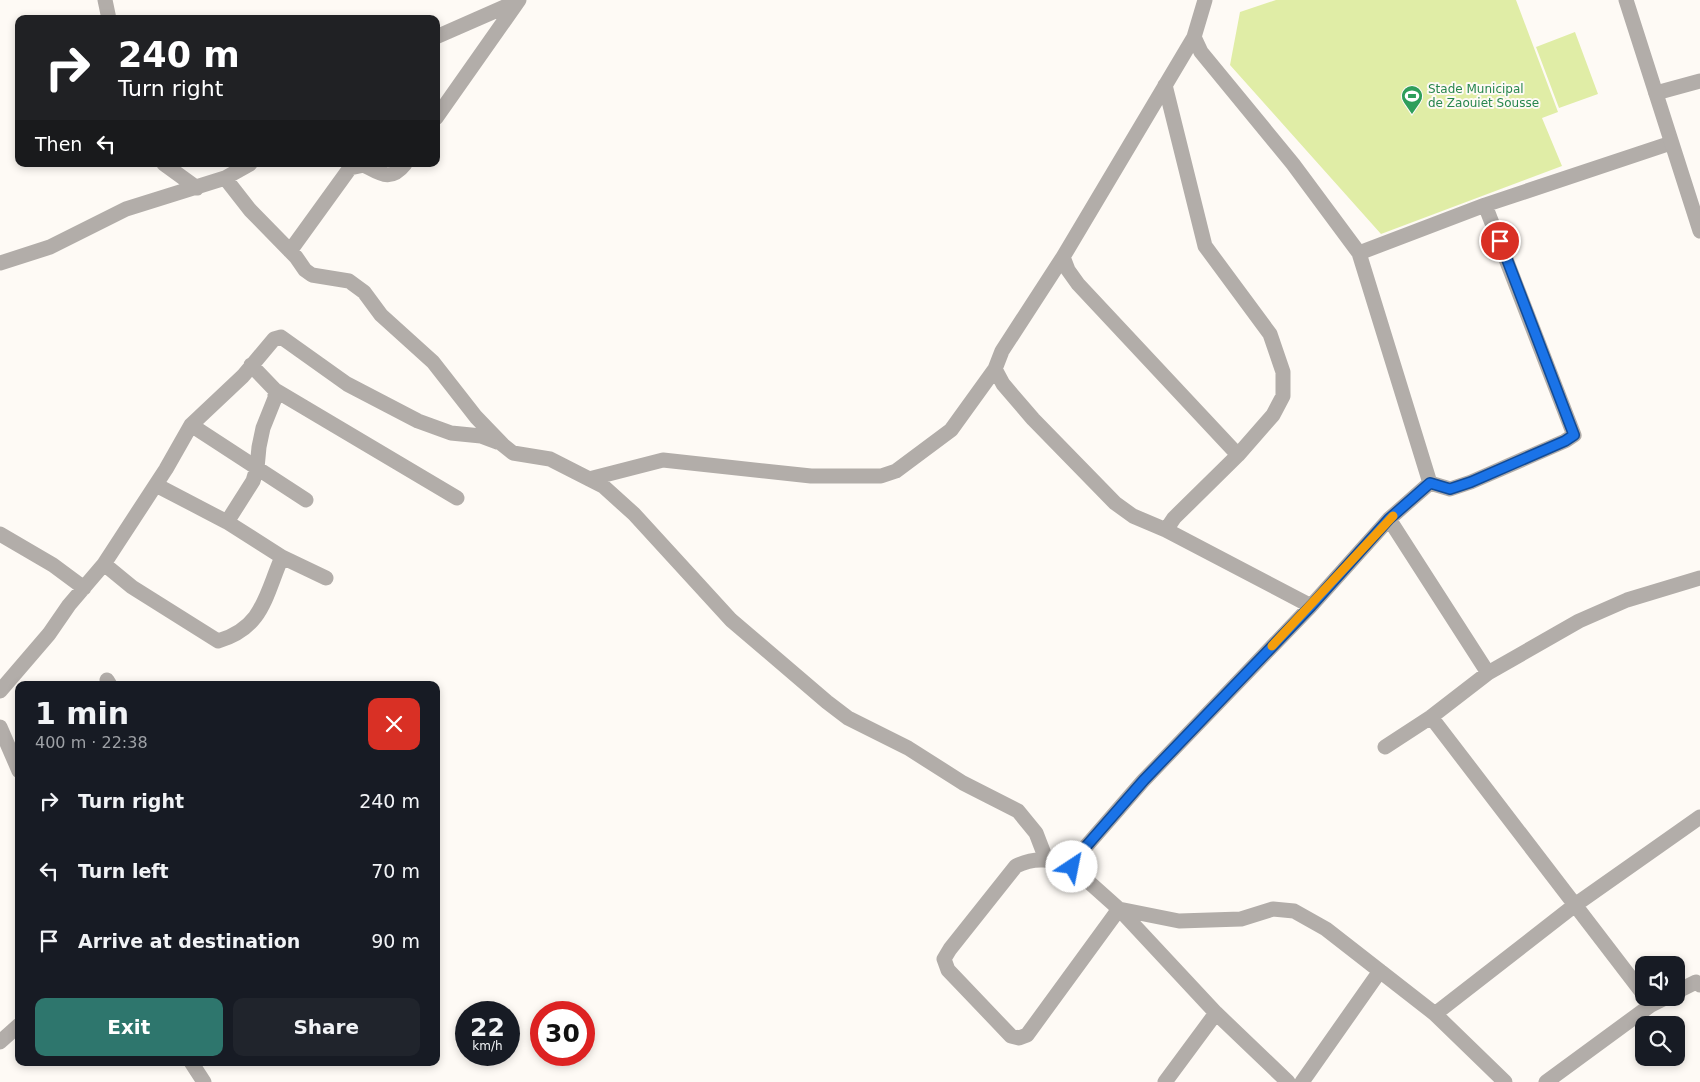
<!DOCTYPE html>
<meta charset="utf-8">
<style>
:root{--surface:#171b24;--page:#20242c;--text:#f1f3f6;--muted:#9ea1a6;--accent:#2e766d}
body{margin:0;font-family:"DejaVu Sans",sans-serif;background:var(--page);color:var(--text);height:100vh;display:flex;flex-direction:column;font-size:19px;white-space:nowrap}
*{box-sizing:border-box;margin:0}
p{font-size:16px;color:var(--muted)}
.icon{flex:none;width:28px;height:28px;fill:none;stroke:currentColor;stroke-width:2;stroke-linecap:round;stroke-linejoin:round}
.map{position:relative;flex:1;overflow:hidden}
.details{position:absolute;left:15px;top:681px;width:425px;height:385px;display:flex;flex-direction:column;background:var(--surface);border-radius:10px;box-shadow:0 2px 8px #0003}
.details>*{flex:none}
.banner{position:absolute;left:15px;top:15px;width:425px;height:152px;border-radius:10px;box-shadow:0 2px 8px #0003;background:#202124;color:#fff;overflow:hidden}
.controls{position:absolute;left:1635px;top:956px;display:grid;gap:10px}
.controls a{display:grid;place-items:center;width:50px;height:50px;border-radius:10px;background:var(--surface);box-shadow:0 2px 8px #0003;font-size:25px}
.speed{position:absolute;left:455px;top:1001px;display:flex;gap:10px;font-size:25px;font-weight:700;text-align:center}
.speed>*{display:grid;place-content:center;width:65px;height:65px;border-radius:50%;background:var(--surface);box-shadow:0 2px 8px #0003;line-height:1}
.speed small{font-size:12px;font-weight:400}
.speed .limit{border:8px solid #d22;background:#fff;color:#111}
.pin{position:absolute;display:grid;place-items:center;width:42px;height:42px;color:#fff;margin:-21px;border:2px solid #fff;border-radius:50%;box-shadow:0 1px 5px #0007}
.me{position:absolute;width:55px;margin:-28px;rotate:34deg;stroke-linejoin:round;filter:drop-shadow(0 0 4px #0008)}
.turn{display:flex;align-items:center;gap:18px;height:105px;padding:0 20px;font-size:22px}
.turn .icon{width:65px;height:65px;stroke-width:2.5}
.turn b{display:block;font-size:35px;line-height:42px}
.then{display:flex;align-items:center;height:48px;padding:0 20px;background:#0003;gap:10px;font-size:19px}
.round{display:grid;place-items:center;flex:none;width:52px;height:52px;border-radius:10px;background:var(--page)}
.summary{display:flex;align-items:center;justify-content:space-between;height:85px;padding:0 20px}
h1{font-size:30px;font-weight:700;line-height:38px}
.cta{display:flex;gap:10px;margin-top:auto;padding:10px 20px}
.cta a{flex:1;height:58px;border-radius:10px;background:var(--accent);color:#fff;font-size:20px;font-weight:700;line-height:58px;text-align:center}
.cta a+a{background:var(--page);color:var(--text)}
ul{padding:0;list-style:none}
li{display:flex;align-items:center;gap:15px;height:70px;padding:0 20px}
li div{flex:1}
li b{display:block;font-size:19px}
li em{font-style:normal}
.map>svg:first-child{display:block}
.green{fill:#e0eda6}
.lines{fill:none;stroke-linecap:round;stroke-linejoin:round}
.minor{stroke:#b2ada9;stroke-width:15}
.tertiary{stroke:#b2ada9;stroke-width:15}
.route-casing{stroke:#114b97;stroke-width:12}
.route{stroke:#1a73e8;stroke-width:9}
.slow{stroke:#f59e0b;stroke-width:9}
.labels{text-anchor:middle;stroke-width:4;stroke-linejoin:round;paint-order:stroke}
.leisure-label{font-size:12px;fill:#27864d;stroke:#fefaf5;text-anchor:start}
</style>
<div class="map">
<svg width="1700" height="1082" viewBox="0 0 1700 1082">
<rect width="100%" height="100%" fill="#fefaf5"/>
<path class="green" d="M1276,0H1516L1558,112L1542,118L1562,166L1381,234L1230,65L1240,12Z
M1575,32L1598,94L1559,108L1536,47Z"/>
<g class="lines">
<path class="minor" d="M105,0L109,19
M1205,0L1194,37L1201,52L1293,164L1359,253
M436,37L518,1
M1194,37L1063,257L1068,270L1078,284L1238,455
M1165,85L1205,246L1270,334L1283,372V396L1273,415L1238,455L1174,518L1166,530
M1656,93L1700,81
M436,118L519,0
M164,164L197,188
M225,178L250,210L296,257L305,270L312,275L349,281L364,292L381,315L433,362L476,417L503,445L513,453L550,459L603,486L634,514L731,620L827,702L848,718L908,748L963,783L1018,811L1036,833L1046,859
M290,251L350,168L364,165C381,174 391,182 405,164
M1063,257L1002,351L995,369L1003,384L1033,419L1115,503L1133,516L1166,530L1311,606L1389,519L1430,483L1359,253L1485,205L1671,143
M0,263L50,247L126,209L225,178L250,164
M275,390L457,498
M191,425L306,500
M589,479L663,460L811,476H881L896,471L951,430L995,369
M1430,483L1450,489L1471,482L1565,441L1574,435L1485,205
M156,485L227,522L282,557L326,578
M1389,519L1488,673
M227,522L253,481L257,468L259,447L263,428L275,398V390L251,365
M0,534L53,565L84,588
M104,564L132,587L218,641C263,628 265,596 282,557
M107,680L110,685
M0,691L49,634L69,605L104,564L166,469L191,425L243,376L274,339L281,337L347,384L418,421L451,433L481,436L497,442
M1431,717L1644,995
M0,727L19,771
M1385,747L1431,717L1488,673L1579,621L1627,600L1700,578
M1072,867C1051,860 1037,856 1016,866L950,949L944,959L948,970L1011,1036L1019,1038L1027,1035L1119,909L1179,921L1241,919L1273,909L1294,911L1326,929L1435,1014
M1676,992L1696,982L1700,985
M1646,998L1651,1005L1665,998
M0,1042L19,1025
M191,1062L204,1082
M1165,1082L1216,1013
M1288,1082L1216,1013L1119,909L1072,867L1082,851L1143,781L1311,606
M1302,1082L1380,971
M1505,1082L1435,1014L1575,905L1700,817
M1546,1082L1651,1005"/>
<path class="tertiary" d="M1626,0L1700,231"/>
</g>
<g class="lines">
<g class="route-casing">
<path id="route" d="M1072,867L1082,851L1144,780L1311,606L1389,519L1430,483L1450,489L1471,482L1565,441L1574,435L1500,241"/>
</g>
<use href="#route" class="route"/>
<path class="slow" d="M1272,646L1393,516"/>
</g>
<defs>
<g id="stadium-pin" transform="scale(1.125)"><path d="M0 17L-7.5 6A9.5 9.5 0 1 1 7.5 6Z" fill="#2e9e5b" stroke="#fefaf5"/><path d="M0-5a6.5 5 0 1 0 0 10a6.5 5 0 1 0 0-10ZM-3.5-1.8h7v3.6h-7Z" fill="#fff"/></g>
</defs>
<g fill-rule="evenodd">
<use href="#stadium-pin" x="1412" y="96"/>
</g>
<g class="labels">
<g class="leisure-label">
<text x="1428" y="93">Stade Municipal<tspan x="1428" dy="14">de Zaouiet Sousse</tspan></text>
</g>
</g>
</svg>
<div class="controls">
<a><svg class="icon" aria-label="sound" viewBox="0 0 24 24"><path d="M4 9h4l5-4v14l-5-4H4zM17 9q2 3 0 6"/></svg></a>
<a><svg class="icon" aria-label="search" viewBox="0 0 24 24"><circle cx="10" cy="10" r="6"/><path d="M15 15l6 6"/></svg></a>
</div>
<div class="speed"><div>22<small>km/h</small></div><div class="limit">30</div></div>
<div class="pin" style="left:1500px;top:241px;background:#d93025"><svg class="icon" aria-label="arrive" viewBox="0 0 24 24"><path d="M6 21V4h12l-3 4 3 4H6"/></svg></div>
<svg class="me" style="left:1072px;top:867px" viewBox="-20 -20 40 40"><circle r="19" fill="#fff"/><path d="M0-13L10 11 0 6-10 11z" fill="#1a73e8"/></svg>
<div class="banner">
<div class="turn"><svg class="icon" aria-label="right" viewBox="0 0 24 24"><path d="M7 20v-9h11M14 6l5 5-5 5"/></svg><div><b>240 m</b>Turn right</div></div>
<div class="then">Then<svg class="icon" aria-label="left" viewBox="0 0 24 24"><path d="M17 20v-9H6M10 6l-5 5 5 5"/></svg></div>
</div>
<section class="details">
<div class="summary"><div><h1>1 min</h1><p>400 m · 22:38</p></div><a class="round" style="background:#d93025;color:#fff"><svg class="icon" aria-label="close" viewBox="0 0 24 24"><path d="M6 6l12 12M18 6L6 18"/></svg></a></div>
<ul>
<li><svg class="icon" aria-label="right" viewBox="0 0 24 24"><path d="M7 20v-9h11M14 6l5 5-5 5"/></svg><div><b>Turn right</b></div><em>240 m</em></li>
<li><svg class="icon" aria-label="left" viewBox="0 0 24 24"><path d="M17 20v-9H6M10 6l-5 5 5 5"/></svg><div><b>Turn left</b></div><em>70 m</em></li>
<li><svg class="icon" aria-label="arrive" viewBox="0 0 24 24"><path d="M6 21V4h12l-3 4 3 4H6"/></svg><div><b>Arrive at destination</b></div><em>90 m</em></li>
</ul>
<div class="cta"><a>Exit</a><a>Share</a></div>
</section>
</div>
